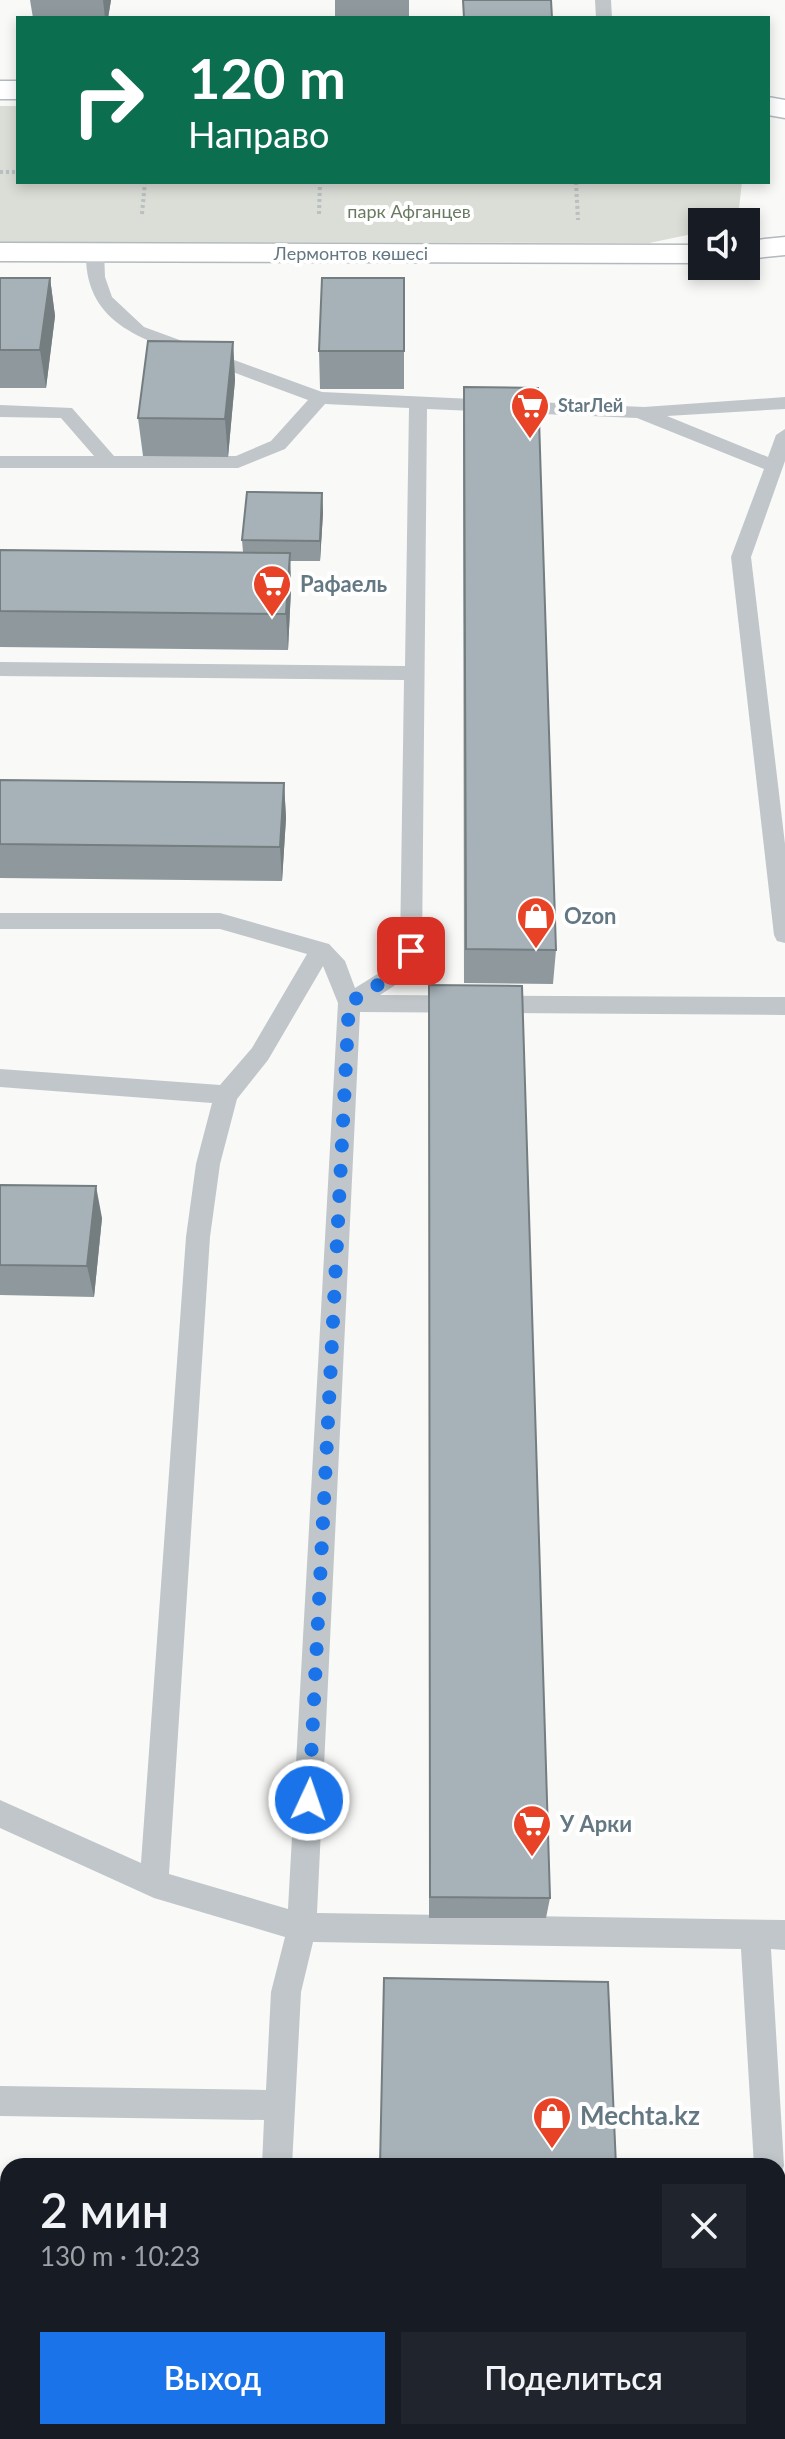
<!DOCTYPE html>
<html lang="ru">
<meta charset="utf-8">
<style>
:root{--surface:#171b24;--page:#20242c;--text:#f1f3f6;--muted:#9ea1a6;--accent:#1a73e8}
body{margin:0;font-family:Lato,sans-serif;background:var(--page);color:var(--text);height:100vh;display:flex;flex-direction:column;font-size:30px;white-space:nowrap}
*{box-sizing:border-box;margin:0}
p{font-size:26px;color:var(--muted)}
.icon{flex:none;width:44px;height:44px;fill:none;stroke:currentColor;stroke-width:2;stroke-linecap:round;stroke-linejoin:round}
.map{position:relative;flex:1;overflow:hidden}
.drawer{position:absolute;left:0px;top:2158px;width:786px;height:282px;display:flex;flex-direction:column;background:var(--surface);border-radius:24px 24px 0 0;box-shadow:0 4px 12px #0003}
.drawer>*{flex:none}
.hud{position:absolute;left:16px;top:16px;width:754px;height:168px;border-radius:0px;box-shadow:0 4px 12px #0003;background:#0b6e4f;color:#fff;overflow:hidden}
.controls{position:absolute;left:688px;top:208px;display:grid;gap:16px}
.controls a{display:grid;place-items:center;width:72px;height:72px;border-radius:0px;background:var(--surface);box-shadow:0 4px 12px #0003;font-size:40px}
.pin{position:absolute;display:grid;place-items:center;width:68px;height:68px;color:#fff;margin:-34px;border-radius:16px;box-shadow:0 4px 12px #0006}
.me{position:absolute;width:88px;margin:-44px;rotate:3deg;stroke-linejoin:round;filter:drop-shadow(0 0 6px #0008)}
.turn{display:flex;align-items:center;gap:28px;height:168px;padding:0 40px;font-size:36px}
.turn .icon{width:104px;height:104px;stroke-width:2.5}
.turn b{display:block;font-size:56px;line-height:68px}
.round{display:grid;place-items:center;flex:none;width:84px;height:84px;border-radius:0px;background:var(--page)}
.headline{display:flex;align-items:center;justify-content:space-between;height:136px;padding:0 40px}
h1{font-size:48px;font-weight:600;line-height:60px}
.primary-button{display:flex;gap:16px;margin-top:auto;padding:16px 40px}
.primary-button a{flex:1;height:92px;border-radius:0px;background:var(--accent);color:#fff;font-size:32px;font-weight:600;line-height:92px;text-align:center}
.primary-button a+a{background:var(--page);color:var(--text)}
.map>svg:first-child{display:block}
.green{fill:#daded6}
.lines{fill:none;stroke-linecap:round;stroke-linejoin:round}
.secondary-casing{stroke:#b2babe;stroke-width:3}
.path{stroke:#babfc1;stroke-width:4;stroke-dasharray:3 3;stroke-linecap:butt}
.service{fill:#c0c6c9;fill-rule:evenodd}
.secondary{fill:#fff;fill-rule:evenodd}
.wall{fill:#8f999d}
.shaded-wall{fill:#747d80}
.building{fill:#a6b2b7;stroke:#747d80;stroke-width:2}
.route{stroke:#1a73e8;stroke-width:14;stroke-dasharray:0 25.2}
.labels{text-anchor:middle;stroke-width:8;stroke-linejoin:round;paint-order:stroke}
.far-park-label{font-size:18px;fill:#697a62;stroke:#fff}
.far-street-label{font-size:18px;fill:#637883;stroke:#fff}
.far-poi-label{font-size:18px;font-weight:bold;fill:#637883;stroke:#fff;text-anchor:start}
.poi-label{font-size:22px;font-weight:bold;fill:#637883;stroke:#fff;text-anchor:start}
.near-poi-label{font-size:26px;font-weight:bold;fill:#637883;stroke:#fff;text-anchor:start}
</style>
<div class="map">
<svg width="785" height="2439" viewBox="0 0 785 2439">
<rect width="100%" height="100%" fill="#f9f9f7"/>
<path class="green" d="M0,106H18V182H742L739,208L718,222H702V232L649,243L0,242Z"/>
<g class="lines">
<g class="secondary-casing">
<path id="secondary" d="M0,81H18V99H0Z
M768,97L785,100V118L768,115Z
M785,237V255L746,259V241Z
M0,243L702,245V263L0,261Z"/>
</g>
<path class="path" d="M0,172H18
M576,182L578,220
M142,214L145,182
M319,214L320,182"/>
<path class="service" d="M595,0H611L612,18H596Z
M95,247L104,252L105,277L112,297L144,327L322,392L644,407L785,397V409L667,416L768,457L776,435L785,429V461L751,557L785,844V943L777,941L774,935L731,557L764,469L637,418L427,409L422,951L400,982L380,995L785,997V1015L360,1012L317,1913L785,1920V1950L771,1949L784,2166L778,2178V2166H754L741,1949L313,1942L301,1992L292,2166H262L264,2120L0,2116V2086L266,2090L271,1992L285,1937L154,1898L0,1828V1800L141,1863L186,1237L196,1164L212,1103L0,1087V1069L220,1085L252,1048L307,954L220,929H0V913H220L329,944L345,961L355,988L384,970L400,949L404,680L0,676V662L405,666L409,408L325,404L285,449L238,468H0V456H94L61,418L0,417V405L72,408L114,456H236L271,441L308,400C273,387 238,374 203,361C146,340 84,326 86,252ZM323,966L338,1003L288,1909L169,1874L210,1237L220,1164L237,1099L268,1060Z
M778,2308L785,2311V2439H769L768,2432H778Z
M246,2432H278V2439H246Z"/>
<use href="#secondary" class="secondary"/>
</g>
<path class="wall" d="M30,0H111L108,18H33Z
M335,0H409V18H335Z
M0,278H50L55,316L46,388H0Z
M404,278V389H320L319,351Z
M233,342L235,380L228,457L143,456L138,418Z
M464,387L556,950L553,984L464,983L463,423Z
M322,493L323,513L320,561H290L291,589L288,650L0,647V550L243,552L242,540Z
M0,780L284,783L286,818L282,881L0,878Z
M429,985L550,1898L546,1918H429Z
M0,1185L102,1218L94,1297L0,1295Z"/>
<path class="shaded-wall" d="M103,0H111L108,18H105Z
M50,278L55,316L46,388L40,350Z
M233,342L235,380L228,457L225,419Z
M322,493L323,513L320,561V541Z
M290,553L291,589L288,650L286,614Z
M284,783L286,818L282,881L280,847Z
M96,1186L102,1218L94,1297L87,1266Z"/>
<path class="building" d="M463,0H551L552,18H464Z
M0,278H50L40,350H0Z
M322,278H404V351H319Z
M148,341L233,342L225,419L138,418Z
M464,387L538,388L556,950L466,949Z
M247,492L322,493L320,541L242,540Z
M0,550L290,553L286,614L0,611Z
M0,780L284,783L280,847L0,844Z
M429,985L522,986L550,1898L430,1897Z
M0,1185L96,1186L87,1266L0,1265Z
M384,1978L608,1982L616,2166H380Z
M373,2432H626L627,2439H373Z"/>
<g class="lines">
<path class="route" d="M309,1800L349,1003L392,976L411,951"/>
</g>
<defs>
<g id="supermarket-pin" transform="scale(2)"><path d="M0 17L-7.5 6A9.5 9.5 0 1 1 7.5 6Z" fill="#e94327" stroke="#fff"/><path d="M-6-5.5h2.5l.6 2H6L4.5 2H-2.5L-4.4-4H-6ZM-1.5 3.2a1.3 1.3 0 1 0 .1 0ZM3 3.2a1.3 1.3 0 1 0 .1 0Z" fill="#fff"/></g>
<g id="shop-pin" transform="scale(2)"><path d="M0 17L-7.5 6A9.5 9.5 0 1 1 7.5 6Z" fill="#e94327" stroke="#fff"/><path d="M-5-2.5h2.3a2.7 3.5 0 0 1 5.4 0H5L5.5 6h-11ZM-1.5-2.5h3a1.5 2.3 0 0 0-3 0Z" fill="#fff"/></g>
</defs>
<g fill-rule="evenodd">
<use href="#supermarket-pin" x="530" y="406"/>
<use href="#supermarket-pin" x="272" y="584"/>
<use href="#shop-pin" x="536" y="916"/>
<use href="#supermarket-pin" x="532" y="1824"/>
<use href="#shop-pin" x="552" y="2116"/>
</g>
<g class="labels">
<g class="far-park-label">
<text x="409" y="218">парк Афганцев</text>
</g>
<g class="far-street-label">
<text x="351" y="260">Лермонтов көшесі</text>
</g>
<g class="far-poi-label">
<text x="558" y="412">StarЛей</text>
</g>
<g class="poi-label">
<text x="300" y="592">Рафаель</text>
<text x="564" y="924">Ozon</text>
<text x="560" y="1832">У Арки</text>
</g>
<g class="near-poi-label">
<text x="580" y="2125">Mechta.kz</text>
</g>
</g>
</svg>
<div class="controls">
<a><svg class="icon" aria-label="sound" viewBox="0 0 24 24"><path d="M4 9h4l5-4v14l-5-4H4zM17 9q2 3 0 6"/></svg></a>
</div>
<div class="pin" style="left:411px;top:951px;background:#d93025"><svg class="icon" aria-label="arrive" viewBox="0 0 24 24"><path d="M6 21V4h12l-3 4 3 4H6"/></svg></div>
<svg class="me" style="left:309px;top:1800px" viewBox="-20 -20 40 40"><circle r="17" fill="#1a73e8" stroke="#fff" stroke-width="3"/><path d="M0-11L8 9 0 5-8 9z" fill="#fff"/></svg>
<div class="hud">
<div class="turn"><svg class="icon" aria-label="right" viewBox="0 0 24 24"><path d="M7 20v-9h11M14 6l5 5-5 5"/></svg><div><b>120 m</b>Направо</div></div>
</div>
<section class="drawer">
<div class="headline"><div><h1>2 мин</h1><p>130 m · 10:23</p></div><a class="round"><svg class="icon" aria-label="close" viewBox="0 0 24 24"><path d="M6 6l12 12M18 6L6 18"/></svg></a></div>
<div class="primary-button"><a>Выход</a><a>Поделиться</a></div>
</section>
</div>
